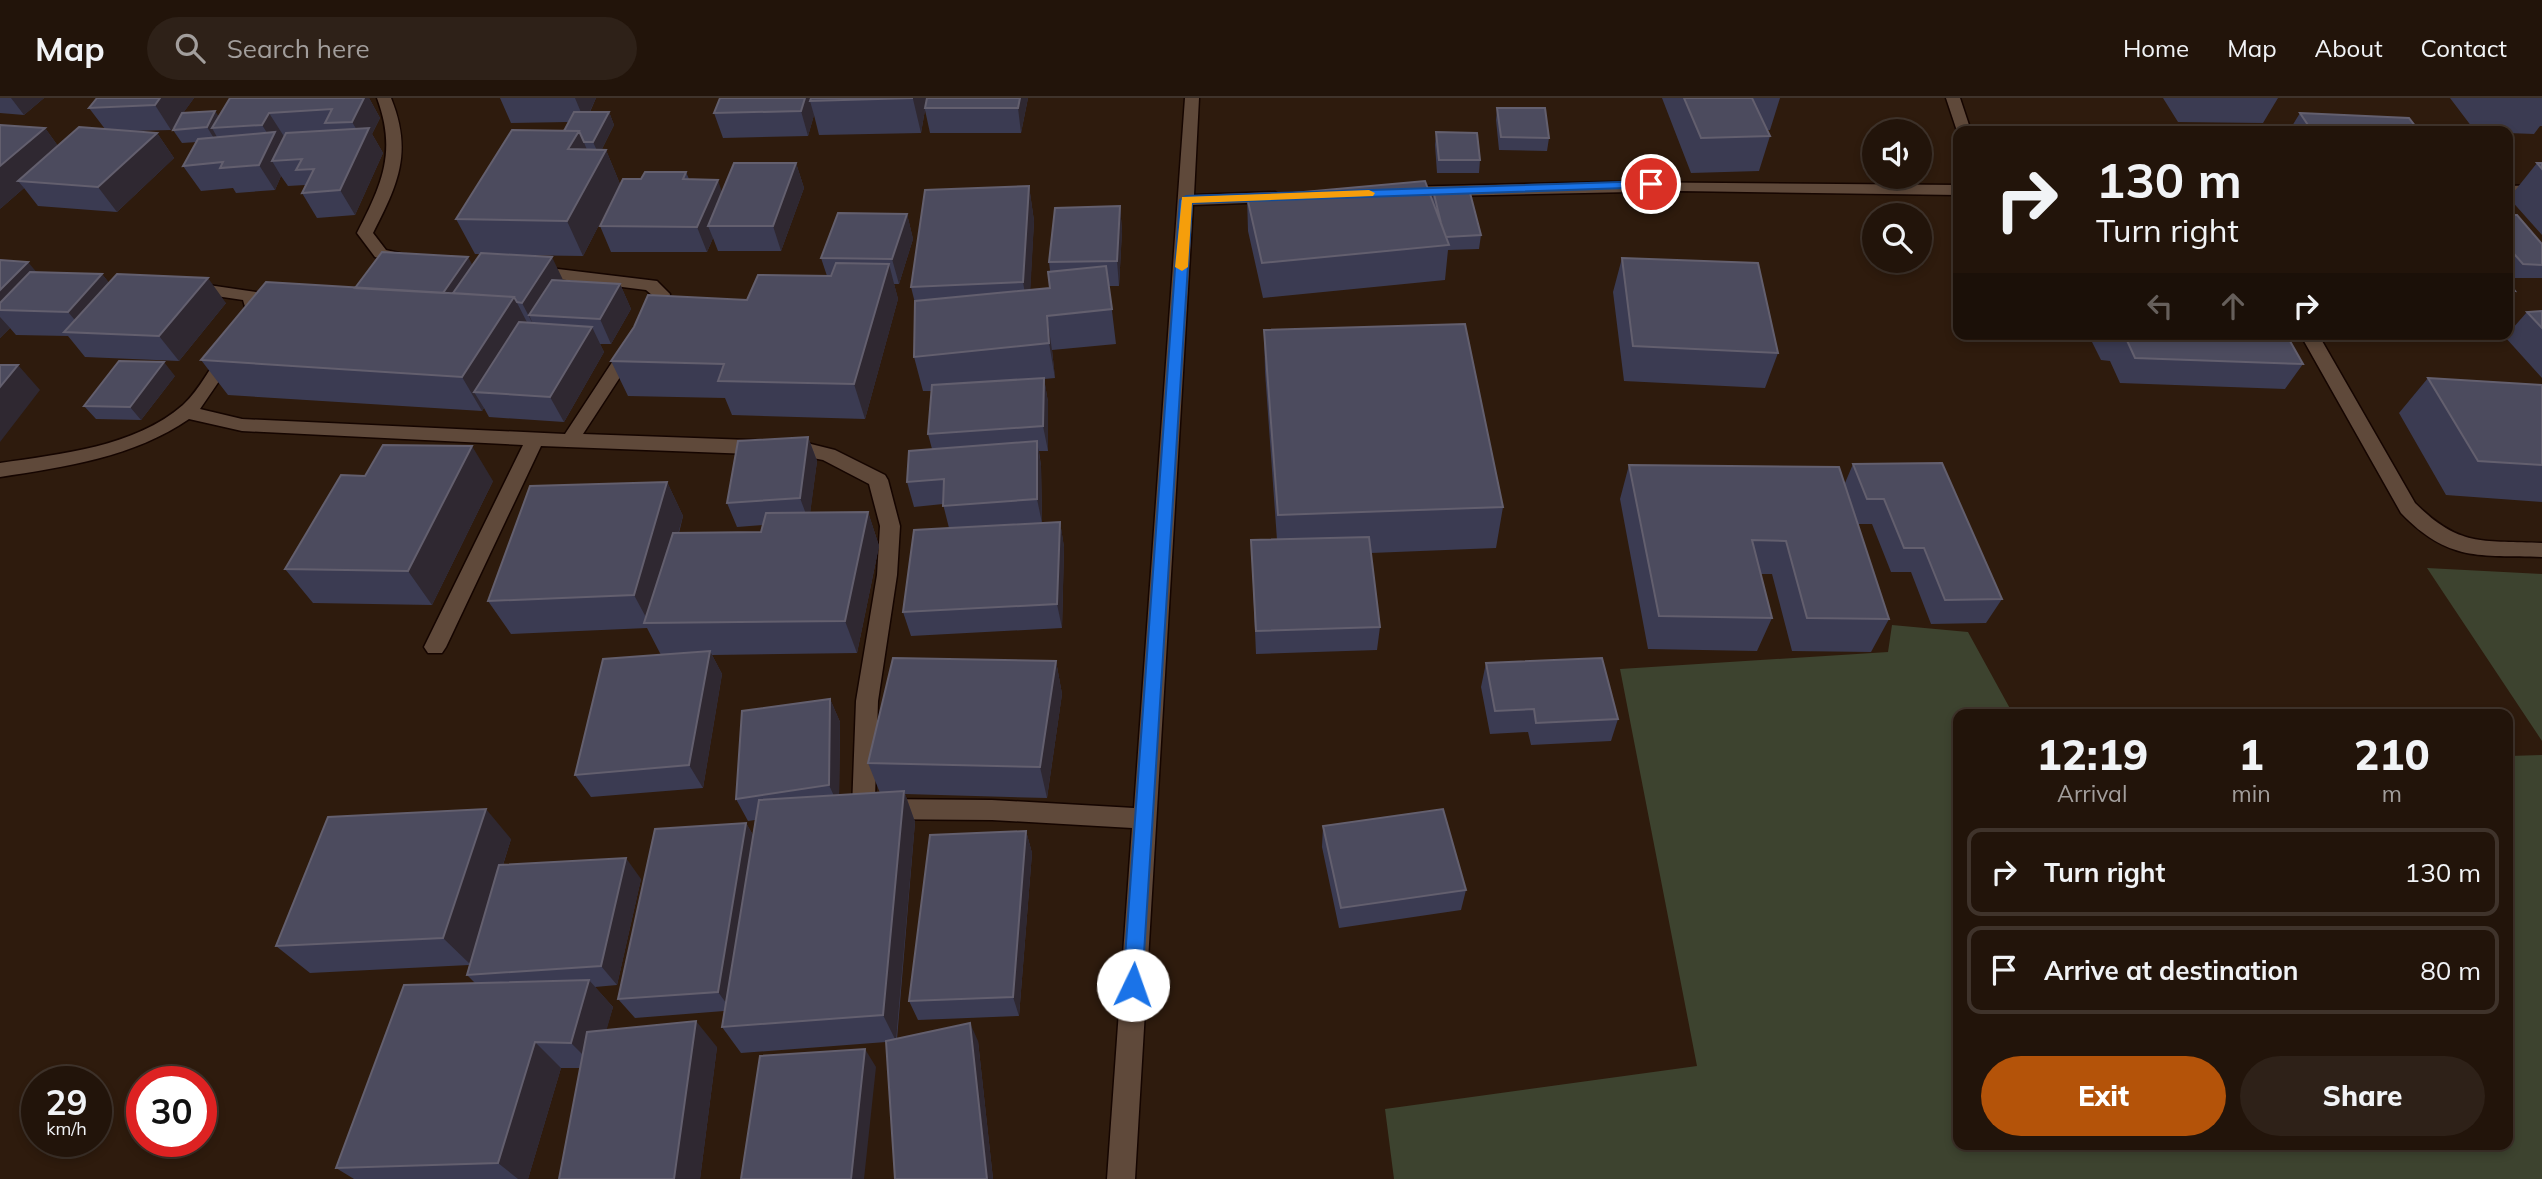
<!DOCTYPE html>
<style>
:root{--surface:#22140a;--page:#2e2118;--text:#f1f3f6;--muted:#a29e9c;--line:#3f332b;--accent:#b45309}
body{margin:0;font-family:Mulish,sans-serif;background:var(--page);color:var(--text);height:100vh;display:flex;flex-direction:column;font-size:26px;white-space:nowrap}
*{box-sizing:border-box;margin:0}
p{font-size:23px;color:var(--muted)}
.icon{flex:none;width:38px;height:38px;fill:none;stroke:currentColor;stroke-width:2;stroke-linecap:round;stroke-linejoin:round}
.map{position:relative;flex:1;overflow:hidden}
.panel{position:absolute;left:1953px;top:611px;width:560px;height:441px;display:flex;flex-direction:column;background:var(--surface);border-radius:14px;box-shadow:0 4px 10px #0003,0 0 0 2px var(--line)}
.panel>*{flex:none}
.top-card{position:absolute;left:1953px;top:28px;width:560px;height:214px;border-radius:14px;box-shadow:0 4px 10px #0003,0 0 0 2px var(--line);background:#22140a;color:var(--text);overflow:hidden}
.buttons{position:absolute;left:1862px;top:21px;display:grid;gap:14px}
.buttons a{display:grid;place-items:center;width:70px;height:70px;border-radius:50%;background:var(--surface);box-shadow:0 4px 10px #0003,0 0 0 2px var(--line);font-size:35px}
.speed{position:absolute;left:21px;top:968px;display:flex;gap:14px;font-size:35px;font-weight:700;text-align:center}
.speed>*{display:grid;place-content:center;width:91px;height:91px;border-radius:50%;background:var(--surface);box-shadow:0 4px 10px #0003,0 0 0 2px var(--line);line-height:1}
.speed small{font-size:18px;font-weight:400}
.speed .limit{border:10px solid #d22;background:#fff;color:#111}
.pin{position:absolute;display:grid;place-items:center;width:60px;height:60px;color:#fff;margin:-30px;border:4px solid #fff;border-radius:50%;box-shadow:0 2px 7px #0007}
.me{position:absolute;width:77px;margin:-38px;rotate:3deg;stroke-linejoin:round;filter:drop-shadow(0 0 5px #0008)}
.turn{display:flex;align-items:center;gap:24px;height:147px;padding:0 28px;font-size:32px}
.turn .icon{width:91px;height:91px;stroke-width:2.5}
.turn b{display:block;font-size:49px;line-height:60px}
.lanes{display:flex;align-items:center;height:66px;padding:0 28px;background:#0003;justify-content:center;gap:35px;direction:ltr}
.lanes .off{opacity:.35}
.eta{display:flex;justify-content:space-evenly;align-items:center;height:119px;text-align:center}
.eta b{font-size:42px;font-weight:800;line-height:49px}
.cta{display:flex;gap:14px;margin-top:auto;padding:14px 28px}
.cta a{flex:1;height:80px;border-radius:42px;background:var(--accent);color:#fff;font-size:28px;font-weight:800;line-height:80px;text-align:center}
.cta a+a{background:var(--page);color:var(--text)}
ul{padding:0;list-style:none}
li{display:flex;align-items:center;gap:21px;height:88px;margin:0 14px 10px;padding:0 14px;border:4px solid var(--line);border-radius:14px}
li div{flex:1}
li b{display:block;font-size:26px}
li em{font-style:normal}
header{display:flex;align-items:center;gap:42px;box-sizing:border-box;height:98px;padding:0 35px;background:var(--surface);border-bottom:2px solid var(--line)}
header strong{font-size:33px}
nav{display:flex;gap:38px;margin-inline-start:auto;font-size:24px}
.search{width:490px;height:63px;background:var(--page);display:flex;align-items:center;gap:18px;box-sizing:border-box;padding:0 24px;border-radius:38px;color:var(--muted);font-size:26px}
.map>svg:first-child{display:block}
.green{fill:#3d432f}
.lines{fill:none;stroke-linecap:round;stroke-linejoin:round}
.minor-casing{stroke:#150500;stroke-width:3}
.minor{fill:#5f493a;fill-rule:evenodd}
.wall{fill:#3b3b52}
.shaded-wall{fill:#2f2831}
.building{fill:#4c4b5e;stroke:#635f6e;stroke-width:2}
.route{fill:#1a73e8;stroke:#114b97;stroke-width:2}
.slow{fill:#f59e0b}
</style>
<header>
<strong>Map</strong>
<div class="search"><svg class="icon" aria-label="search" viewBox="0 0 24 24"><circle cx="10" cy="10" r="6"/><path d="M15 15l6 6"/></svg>Search here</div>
<nav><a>Home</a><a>Map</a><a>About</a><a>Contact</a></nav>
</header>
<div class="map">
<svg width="2542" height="1081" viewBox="0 0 2542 1081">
<rect width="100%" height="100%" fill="#2e1b0d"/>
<path class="green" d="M2427,470L2542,476V643Z
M1892,527L1968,534L2013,616H1958V1046H2508V658L2542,657V1081H1394L1385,1011L1697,968L1620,571L1888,554Z"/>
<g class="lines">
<g class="minor-casing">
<path id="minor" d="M377,0H391C413,54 398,86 373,135L386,152L412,158L414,162L406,167L375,159L357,135C382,86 397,54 377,0Z
M1185,0H1199L1194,97L1275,94L1283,99L1275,104L1193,107L1135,1081H1107L1132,730L992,722L863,721L855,718L852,711L856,603L877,477L880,428L869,386L823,362L803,358L541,348L446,549L442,555H428L424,549L523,347L242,333L189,321C134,359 65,369 0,379V365C60,356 135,349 183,307C200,291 211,268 224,250L230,248L239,254L200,311L242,321L565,336L624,246H636L639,250L583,336L803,344L835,352L885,377L888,382L900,428L897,477L878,603L875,701L992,702L1134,710Z
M1946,0H1960L1971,33L1958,36Z
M1610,84L1958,87V97L1680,93L1401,99L1393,94L1401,89Z
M2542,87V97L2508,98V88Z
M533,168L657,183L670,196L667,212L655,228H643L640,224L650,211L652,197L646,192L527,177L525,173Z
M188,184L256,194L264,212L254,231L248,233L239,227L246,212L243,202L182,193L180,189L182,185Z
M2300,236H2318L2415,405C2460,450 2483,442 2542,445V459C2479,457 2448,464 2401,415Z"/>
</g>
<use href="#minor" class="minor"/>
</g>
<path class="wall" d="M0,0H44L24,17L0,15Z
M194,0L183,15L219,18L369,0L380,20L372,36L383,55L355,117L317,120L302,95L305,87L288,88L281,78L275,92L236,95L233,90L201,93L183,68L197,44L182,45L173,32L179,22L171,32L132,33L157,35L174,60L117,114L38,108L24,90L0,111L45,30L58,48L105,31L89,10Z
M500,0H596L590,14H609L614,27L602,51L606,52L620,86L583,158L512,157L564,183L620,186L631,211L611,246H600L604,254L564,324L489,319L484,310L482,313L228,297L201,262L355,190L472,167L480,156H475L456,121L564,33L568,24L511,25Z
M720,0H1028L1021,35H930L925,12L921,35L819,37L814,17L808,38L723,40L714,15Z
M1662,0H1780L1770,32H1767L1770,38L1759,73L1691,75Z
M2163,0H2278L2263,25L2178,24Z
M2450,0H2542V28H2540L2534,36L2508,35V33H2475Z
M1497,10L1549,40L1547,53L1499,52L1496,22Z
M2300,15L2419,33H2289Z
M1436,34L1480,62L1479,75H1437L1435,47Z
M796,65L804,90L781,153H718L713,140L707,154H611L600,128L641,81L686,74L689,81L722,94Z
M2537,65H2542V137L2509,100Z
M1029,88L1034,123L1030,192L1050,190V173L1049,164L1120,108L1122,133L1119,188H1109L1116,246L1052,252L1055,280L1044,281L1048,304V353H1039L1041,368L1042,425L1060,424L1064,449L1062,530L911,538L903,514L949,430L943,406L914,409L907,384L932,351L928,336L932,293H923L914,259L915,205L911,189Z
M1433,92L1481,137L1479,151L1448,152L1445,182L1263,200L1248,133L1247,99L1432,102Z
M907,116L913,141L899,186H894L898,201L865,321L732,317L725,300L628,298L611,263L747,202L827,178L821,160Z
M2508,117L2542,146V180H2511L2508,175Z
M1622,160L1778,255L1765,290L1624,283L1613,194Z
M0,162L37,174L102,176L109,185L226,205L179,263L85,259L68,238L16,237L10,230L0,240Z
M2508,183L2515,193L2508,201Z
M2542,213V280L2505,239L2527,214Z
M1264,232L1503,409L1496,450L1371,455L1380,529L1377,552L1256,556L1251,442H1277L1265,274Z
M2088,236H2286L2303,266L2285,291L2120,285L2110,263L2101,262Z
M175,278L141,322L96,321L84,308Z
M2428,280L2542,287V404L2446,397L2399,315Z
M808,339L817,363L810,415L868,414L879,448L857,555L712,557L722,576L703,690L591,699L575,677L661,557L647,530L511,536L488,503L667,384L683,418L679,435L761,434L763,427L737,429L727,405Z
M1853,366L2002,501L1986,525L1931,526L1911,474H1891L1872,426H1858L1889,521L1871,554L1792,553L1772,476H1761L1772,520L1757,553L1648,551L1620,401L1629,367L1845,385Z
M493,383L432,507L313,505L285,471Z
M1056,563L1062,596L1047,700L905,696L915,724L897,941L978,943L993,1081H895L886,944L741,955L722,929L724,913L635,920L618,901L746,725L753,737L755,722L748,723L736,701L830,601L840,624L839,697L880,695L868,665Z
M1486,565L1618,621L1611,643L1531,647L1528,634L1490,636L1481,589Z
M1323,728L1466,792L1461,812L1339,830L1322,749Z
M1026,733L1032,755L1019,918L918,922L909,903Z
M511,741L503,767L641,781L617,887L595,889L613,909L606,932L717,949L700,1081H559L580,970H561L528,1081H354L336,1070L475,885L467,877L469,867L310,875L276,848Z"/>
<path class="shaded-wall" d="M11,0H44L24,17Z
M160,0H194L171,32L155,7Z
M364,0H369L380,20L372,36L383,55L355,117L340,92L363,42L352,24Z
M575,0H596L585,24Z
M805,0H819L810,3L814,17L808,38L801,13Z
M913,0H927L921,35L913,1Z
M1020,0H1028L1021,35L1018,10Z
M215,13L224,26L212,30L217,39L215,42L207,29Z
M609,14L614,27L599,57L593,44Z
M269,15L285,40L272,63L281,78L275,92L259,67L271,41L262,27Z
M45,30L63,55L18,83L24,90L0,111V68Z
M579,33L594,68L568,51Z
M157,35L174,60L117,114L98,89Z
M606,52L620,86L583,158L567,123Z
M796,65L804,90L781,153L773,128Z
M718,82L726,107L708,128L713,140L707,154L697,129Z
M1029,88L1034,123L1029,219L1023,184Z
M1120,108L1122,133L1119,188L1117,163Z
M907,116L913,141L899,186L892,161Z
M468,159L482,184L470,201L441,198Z
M552,159L564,184L529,217L535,230L522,205Z
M28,164L49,189L0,212V192Z
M889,166L898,201L865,321L854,286Z
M102,176L122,201L86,235L68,214Z
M208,180L226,205L179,263L159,238Z
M620,186L631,211L611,246L600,221Z
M514,199L532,234L474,294L484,310L482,313L462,279Z
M1047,218L1052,252L1055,280L1049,245Z
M0,219L10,230L0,240Z
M592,229L604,254L564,324L550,299Z
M164,264L175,278L141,322L130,309Z
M18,267L40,292L0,344V289Z
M1044,280L1048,304V353L1043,328Z
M808,339L817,363L809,424L800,400Z
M1037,343L1041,368L1042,425L1037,401Z
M472,348L493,383L432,507L408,473Z
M667,384L683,418L653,525H649L634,497Z
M868,414L879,448L857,555L845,523Z
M1060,424L1064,449L1062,530L1057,506Z
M710,553L722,576L703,690L689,667Z
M1056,563L1062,596L1047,700L1040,669Z
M830,601L840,624L839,709L829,687Z
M904,693L915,724L896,943L883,917Z
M486,711L511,741L471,867L443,840Z
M746,725L758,746L732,913L718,894Z
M1026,733L1032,755L1019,918L1013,899Z
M626,760L641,781L617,887L601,868Z
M589,882L613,909L596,970L571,945Z
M696,923L717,949L700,1081H674Z
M970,925L978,943L993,1081H987Z
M535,944L561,970L528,1081H518L498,1065Z
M865,951L876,969L864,1081H851Z"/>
<path class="building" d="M97,0H160L155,7L89,10Z
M230,0H364L352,24L325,25L332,11L269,15L262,27L212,30Z
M720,0H805L801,13L714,15Z
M811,0H913L810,3Z
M927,0H1020L1018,10H925Z
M1684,0H1752L1770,38L1701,40Z
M1497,10H1545L1549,40L1501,39Z
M215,13L207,29L173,32L182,15Z
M574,14H609L593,44H584L579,33H564Z
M2300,15L2409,20L2419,33H2312Z
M0,27L45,30L0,68Z
M79,29L157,35L98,89L18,83Z
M369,30L340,92L302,95L314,71L296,72L302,61L272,63L286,35Z
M512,32L579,33L568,51L606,52L567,123L456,121Z
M275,34L259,67L220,70L223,64L183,68L198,41Z
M1436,34L1477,35L1480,62H1439Z
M734,65H796L773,128H708Z
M2537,65H2542V71Z
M645,74H686L683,81L718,82L697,129L600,128L623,81H641Z
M1425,83L1449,147L1262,165L1247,99Z
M1029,88L1023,184L911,189L925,92Z
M1469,91L1481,137L1446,139L1441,125L1433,92Z
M1120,108L1117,163L1049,164L1055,110Z
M838,115L907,116L892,161L821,160Z
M2508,117H2517L2542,146V167L2523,166L2508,149L2511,146L2508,142Z
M382,154L468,159L443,195L355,190Z
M481,155L552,159L522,205L517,204L514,199L453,195Z
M1622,160L1758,165L1778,255L1633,248Z
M0,162L28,164L0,192Z
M836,165L889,166L854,286L718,283L724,266L611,263L634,229L648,197L747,202L758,177L831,178Z
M1106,168L1112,211L1047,218L1049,245L914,259L915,203L1050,190L1048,174Z
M30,174L102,176L68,214L0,212V205Z
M117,176L208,180L159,238L64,234Z
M552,182L620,186L600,221L529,217Z
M2508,183L2515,193L2508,192Z
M266,184L514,199L462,279L201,262Z
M2542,213V230L2527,214Z
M519,224L592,229L550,299L474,294Z
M1465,226L1503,409L1278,417L1264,232Z
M2116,236H2286L2303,266L2135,260L2125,238L2116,237Z
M119,263L164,264L130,309L84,308Z
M0,267H18L0,289Z
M1044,280L1043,328L928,336L932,287Z
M2428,280L2542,287V367L2478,363Z
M808,339L800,400L727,405L738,343Z
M1037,343V401L943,408L944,381L907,384L909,353Z
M383,347L472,348L408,473L285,471L341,377L365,378Z
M1942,365L2002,501L1945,502L1924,450H1904L1884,401H1867L1853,366Z
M1629,367L1839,369L1889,521L1807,520L1786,443L1752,442L1772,520L1659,518Z
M667,384L634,497L488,503L530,388Z
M868,414L845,523L644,525L673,435L761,434L766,415Z
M1060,424L1057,506L903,514L914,432Z
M1369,439L1380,529L1256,533L1251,442Z
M710,553L689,667L575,677L603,561Z
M893,560L1056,563L1040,669L868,665Z
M1602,560L1618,621L1536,625L1534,611L1495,613L1486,565Z
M830,601L829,687L736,701L742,613Z
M904,693L883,917L722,929L759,702Z
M486,711L443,840L276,848L328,719Z
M1443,711L1466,792L1341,810L1323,728Z
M746,725L718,894L618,901L655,731Z
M1026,733L1013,899L909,903L930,737Z
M626,760L601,868L467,877L499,767Z
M589,882L571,945L535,944L498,1065L336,1070L404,887Z
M696,923L674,1081H559L587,934Z
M970,925L987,1081H895L886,943Z
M865,951L851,1081H741L760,958Z"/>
<path class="route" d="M1651,83L1657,86L1655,89L1192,105L1142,887L1139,893L1133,896L1126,893L1123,887L1180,102L1186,98Z"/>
<path class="slow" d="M1369,92L1375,95L1373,98L1192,105L1188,169L1182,173L1175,169L1182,99Z"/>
</svg>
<div class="buttons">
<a><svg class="icon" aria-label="sound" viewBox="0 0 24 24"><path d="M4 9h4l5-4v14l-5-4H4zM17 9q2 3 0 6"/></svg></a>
<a><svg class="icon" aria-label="search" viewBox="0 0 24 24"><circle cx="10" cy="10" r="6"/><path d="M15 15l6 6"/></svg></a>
</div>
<div class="speed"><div>29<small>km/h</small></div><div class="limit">30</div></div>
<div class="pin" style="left:1651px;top:86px;background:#d93025"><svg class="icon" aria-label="arrive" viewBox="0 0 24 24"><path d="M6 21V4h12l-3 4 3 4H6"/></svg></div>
<svg class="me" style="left:1133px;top:887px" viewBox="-20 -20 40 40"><circle r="19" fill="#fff"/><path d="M0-13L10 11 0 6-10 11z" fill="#1a73e8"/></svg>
<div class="top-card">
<div class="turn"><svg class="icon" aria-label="right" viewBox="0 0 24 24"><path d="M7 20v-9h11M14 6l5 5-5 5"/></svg><div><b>130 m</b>Turn right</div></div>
<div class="lanes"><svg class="icon off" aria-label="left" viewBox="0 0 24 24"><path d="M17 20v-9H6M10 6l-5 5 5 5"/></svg><svg class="icon off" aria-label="ahead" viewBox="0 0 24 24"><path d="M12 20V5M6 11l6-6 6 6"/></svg><svg class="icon" aria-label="right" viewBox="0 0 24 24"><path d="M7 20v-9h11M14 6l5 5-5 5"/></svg></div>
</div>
<section class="panel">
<div class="eta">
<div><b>12:19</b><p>Arrival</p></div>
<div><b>1</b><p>min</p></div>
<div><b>210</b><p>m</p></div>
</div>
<ul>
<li><svg class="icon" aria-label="right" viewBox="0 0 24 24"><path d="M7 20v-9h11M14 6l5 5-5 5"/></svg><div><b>Turn right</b></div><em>130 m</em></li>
<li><svg class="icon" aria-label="arrive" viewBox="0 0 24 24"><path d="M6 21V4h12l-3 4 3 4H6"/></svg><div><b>Arrive at destination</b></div><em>80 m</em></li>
</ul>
<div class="cta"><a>Exit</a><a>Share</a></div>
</section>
</div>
